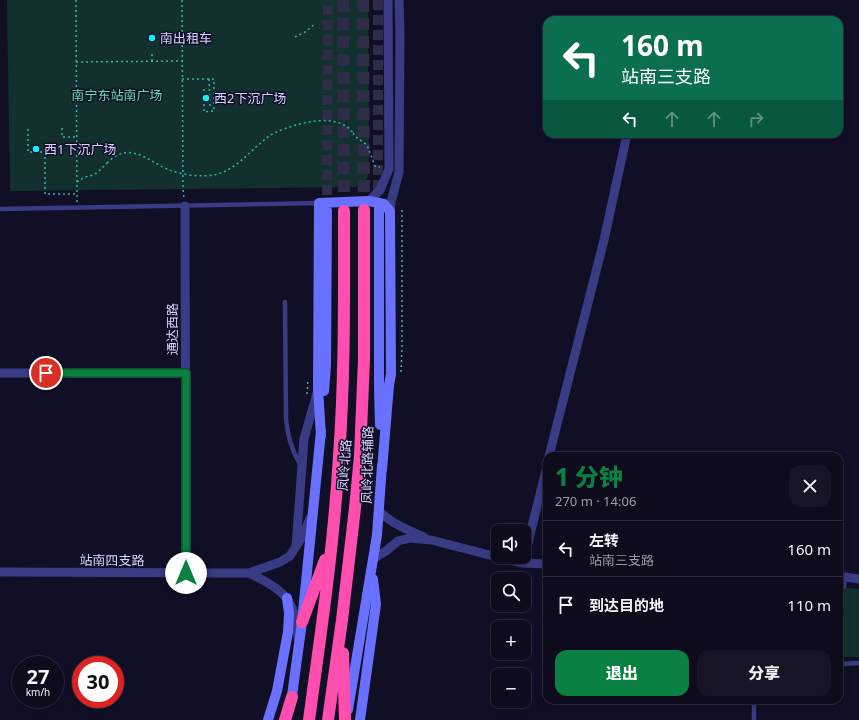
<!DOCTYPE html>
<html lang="zh">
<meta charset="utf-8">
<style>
:root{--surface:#0d0b1c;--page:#161425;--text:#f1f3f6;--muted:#9a9ba3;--line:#2d2b3b;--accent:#0b8043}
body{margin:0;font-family:"Noto Sans","Noto Sans SC",sans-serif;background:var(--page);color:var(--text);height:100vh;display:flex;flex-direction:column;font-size:15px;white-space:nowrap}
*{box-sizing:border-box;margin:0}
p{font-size:13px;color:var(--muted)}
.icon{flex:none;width:22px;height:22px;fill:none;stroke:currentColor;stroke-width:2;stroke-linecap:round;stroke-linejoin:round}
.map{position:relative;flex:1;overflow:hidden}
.panel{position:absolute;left:543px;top:452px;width:300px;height:252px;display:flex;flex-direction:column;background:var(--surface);border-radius:12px;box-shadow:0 2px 10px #0003,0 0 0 1px var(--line)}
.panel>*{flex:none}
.guide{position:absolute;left:543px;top:16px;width:300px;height:122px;border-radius:12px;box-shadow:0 2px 10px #0003,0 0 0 1px var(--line);background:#0b6e4f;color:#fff;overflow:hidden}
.buttons{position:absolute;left:491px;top:524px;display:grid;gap:8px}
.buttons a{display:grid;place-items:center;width:40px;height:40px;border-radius:8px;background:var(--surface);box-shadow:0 2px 10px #0003,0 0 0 1px var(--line);font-size:20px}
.speed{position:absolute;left:12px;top:656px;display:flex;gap:8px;font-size:20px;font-weight:700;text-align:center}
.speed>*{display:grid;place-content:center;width:52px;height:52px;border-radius:50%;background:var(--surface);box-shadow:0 2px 10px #0003,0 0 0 1px var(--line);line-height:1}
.speed small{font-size:10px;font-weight:400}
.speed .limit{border:6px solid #d22;background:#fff;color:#111}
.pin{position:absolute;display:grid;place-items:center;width:34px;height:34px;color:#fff;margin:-17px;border:2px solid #fff;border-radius:50%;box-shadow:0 1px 4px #0007}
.me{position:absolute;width:44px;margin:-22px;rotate:0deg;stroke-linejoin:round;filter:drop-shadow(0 0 3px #0008)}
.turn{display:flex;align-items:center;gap:14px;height:84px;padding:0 12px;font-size:18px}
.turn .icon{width:52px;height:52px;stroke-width:2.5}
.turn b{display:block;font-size:28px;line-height:34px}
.lanes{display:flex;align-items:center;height:38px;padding:0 12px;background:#0003;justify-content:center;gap:20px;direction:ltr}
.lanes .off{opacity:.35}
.round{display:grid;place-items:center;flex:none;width:42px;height:42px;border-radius:12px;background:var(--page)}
.headline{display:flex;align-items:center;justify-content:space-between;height:68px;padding:0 12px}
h1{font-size:24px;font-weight:800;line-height:30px;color:var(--accent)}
.primary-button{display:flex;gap:8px;margin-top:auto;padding:8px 12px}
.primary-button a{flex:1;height:46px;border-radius:12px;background:var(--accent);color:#fff;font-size:16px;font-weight:800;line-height:46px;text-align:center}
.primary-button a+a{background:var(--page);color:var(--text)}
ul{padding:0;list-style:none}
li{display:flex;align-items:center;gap:12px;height:56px;padding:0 12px;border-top:1px solid var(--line)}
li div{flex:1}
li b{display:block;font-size:15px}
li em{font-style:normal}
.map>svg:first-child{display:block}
.green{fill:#12302d}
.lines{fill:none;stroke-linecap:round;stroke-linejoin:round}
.secondary-tunnel{stroke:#2e2c47;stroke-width:10;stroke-dasharray:10 5;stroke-linecap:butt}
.highway-tunnel{stroke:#2e2c47;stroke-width:12;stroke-dasharray:12 6;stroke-linecap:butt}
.path{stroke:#2eb8a7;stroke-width:1.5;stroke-dasharray:2 3;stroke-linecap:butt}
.lane{stroke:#393b85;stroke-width:4.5}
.street{stroke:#393b85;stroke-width:9}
.secondary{stroke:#6a70ff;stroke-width:10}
.highway{stroke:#ff4eae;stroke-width:12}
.path-bridge{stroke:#2eb8a7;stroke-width:1.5;stroke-dasharray:2 3;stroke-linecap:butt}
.route-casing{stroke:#07532c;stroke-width:10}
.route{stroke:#0b8043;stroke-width:7}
.poi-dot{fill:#00f5fe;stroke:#110f26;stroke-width:1.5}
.labels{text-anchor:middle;stroke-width:3;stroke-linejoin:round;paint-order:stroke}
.poi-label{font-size:13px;fill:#d5d3ff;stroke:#110f26;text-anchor:start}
.park-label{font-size:13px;fill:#5ee0b7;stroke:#110f26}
.street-label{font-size:13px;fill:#d5d3ff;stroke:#110f26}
</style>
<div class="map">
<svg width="859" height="720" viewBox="0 0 859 720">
<rect width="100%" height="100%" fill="#110f26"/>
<path class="green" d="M7,0H368L369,172C367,180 364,183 356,187L10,191Z
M839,587L859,589V657H839Z"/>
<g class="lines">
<path class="secondary-tunnel" d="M378,0V194
M327,210L328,0"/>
<path class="highway-tunnel" d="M343,0L344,211
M363,0L364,210"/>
<path class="path" d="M76,0L77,202
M182,0L183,189L184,198
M295,37L305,32L315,24
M152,54V61
M76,62L182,61
M182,79H214V111L204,112V88
M209,79L210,107
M62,128V137H77
M28,129V152H45V194H77
M353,133L356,137L367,145L375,166L380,167
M77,182L85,177L93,175L98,172L107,163
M401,372L402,347V207
M307,394L308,380
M842,602L843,592"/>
<path class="lane" d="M0,209L319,203
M285,302L286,419C288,436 291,449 300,464
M844,587L845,577
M839,664L859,663
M840,664L842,608
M754,700V720"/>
<path class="street" d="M369,201L380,190L389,169L388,0
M185,206L186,573
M390,211L391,202L399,172L400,32L399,0
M0,373H186
M549,456L604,240L627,134
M379,511C392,524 408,530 424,537
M296,546L304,439L317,393
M373,559L386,551L398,541L410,538L431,540L505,559L523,563L547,564
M523,563L547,466
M0,572L249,573L280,562L290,556L304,534L310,518
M249,573C283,590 296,598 298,639
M839,576L859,579"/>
<path class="secondary" d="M379,208V386L380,425
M324,391L326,365L327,211
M321,436L318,388L319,203L369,201L384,204L390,211L391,374L389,385L382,470
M291,703L302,622L321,431
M348,710L377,535L382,465
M268,720L277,691L288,632L289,613L287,598
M360,720L376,604L373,579"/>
<path class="highway" d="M302,622L325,560
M343,653L345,720
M285,720L292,697
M309,720C321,632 334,544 339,456C345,374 344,293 344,211
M328,720L342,620L355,508L360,456L364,359V210"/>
<path class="path-bridge" d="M107,163C129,141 145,159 167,169C181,175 203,178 218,174C234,169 245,157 257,146C261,143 265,139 269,136C286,126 325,114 344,125C348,127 351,130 353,133"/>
</g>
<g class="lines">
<g class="route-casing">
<path id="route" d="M46,373H186V573"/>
</g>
<use href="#route" class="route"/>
</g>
<g class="poi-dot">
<circle cx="152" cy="38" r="4"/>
<circle cx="206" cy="98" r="4"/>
<circle cx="36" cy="149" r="4"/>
</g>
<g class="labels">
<g class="poi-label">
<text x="160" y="43">南出租车</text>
<text x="214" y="103">西2下沉广场</text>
<text x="44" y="154">西1下沉广场</text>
</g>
<g class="park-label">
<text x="117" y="100">南宁东站南广场</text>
</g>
<g class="street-label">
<text transform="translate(172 329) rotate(-90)" y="5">通达西路</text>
<text transform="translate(344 465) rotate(-86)" y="5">凤岭北路</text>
<text transform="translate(367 465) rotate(-89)" y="5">凤岭北路辅路</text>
<text x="112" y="565">站南四支路</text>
</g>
</g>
</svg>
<div class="buttons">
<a><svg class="icon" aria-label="sound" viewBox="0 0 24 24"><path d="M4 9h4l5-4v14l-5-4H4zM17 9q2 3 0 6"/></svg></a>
<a><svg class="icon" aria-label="search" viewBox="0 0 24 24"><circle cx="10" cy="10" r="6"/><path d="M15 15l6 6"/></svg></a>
<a>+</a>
<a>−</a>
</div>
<div class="speed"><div>27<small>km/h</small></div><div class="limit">30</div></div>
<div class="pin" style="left:46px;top:373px;background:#d93025"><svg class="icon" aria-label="arrive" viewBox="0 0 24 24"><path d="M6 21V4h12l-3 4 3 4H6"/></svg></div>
<svg class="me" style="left:186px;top:573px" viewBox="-20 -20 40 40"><circle r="19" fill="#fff"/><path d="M0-13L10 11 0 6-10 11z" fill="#0b8043"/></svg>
<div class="guide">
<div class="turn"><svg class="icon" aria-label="left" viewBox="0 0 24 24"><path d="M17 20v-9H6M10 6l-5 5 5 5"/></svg><div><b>160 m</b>站南三支路</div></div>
<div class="lanes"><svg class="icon" aria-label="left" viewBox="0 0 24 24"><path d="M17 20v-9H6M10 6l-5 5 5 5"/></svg><svg class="icon off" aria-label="ahead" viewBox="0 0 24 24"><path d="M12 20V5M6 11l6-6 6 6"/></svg><svg class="icon off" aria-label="ahead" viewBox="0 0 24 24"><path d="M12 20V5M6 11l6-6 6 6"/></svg><svg class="icon off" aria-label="right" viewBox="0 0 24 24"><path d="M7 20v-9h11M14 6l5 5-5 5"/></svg></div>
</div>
<section class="panel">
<div class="headline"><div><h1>1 分钟</h1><p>270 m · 14:06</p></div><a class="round"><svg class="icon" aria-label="close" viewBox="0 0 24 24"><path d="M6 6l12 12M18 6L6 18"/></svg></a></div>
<ul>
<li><svg class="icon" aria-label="left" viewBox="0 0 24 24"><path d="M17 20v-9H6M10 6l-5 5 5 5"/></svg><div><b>左转</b><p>站南三支路</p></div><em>160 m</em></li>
<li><svg class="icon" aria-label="arrive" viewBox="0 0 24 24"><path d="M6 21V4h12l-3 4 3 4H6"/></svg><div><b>到达目的地</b></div><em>110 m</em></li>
</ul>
<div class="primary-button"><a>退出</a><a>分享</a></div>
</section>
</div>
